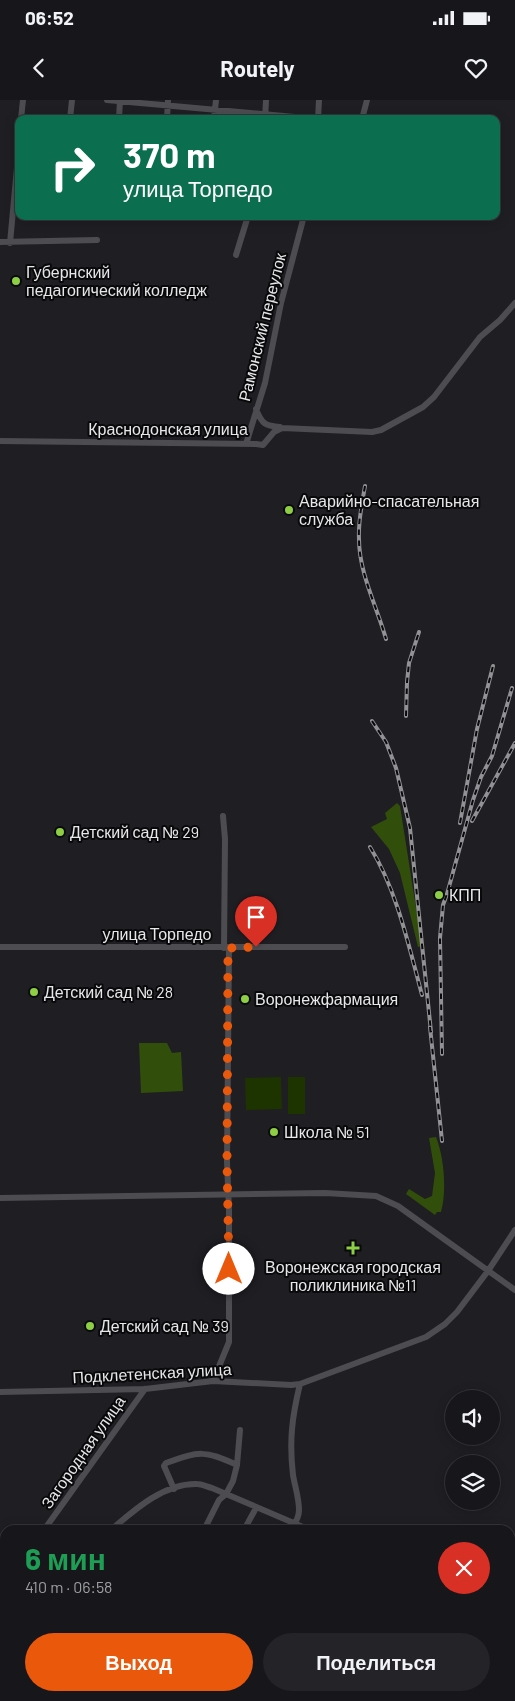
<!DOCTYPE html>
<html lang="ru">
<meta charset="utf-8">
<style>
:root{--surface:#17161a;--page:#242327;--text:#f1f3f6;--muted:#9e9fa2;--line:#363539;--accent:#ea580c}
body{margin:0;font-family:Barlow,sans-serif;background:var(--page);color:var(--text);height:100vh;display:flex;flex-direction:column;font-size:19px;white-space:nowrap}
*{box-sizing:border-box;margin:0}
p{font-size:16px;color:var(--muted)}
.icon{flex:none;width:28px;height:28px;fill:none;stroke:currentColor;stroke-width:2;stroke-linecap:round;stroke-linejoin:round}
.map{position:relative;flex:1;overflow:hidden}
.side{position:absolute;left:0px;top:1425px;width:515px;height:176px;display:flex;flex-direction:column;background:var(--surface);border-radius:15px 15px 0 0;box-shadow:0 2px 12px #0003,0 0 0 1px var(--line)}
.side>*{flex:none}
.hud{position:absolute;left:15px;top:15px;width:485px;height:105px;border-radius:10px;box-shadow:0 2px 12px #0003,0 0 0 1px var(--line);background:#0b6e4f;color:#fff;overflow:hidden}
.controls{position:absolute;left:445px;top:1290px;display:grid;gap:10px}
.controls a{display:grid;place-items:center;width:55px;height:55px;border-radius:50%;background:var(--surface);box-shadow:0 2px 12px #0003,0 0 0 1px var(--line);font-size:25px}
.pin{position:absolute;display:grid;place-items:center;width:42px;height:42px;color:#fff;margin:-51px -21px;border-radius:50% 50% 50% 0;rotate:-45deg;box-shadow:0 0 5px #0007}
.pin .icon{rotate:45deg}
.me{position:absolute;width:55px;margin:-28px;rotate:0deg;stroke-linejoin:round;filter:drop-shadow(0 0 4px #0008)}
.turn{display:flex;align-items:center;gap:18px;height:105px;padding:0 25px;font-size:22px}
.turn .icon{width:65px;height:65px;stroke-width:2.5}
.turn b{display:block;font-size:35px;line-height:42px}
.round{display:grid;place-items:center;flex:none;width:52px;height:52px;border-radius:26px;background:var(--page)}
.head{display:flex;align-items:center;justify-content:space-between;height:85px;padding:0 25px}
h1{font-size:30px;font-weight:700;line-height:38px;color:#1e9e55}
.button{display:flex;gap:10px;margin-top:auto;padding:10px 25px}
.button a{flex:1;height:58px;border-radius:30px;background:var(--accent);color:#fff;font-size:20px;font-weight:700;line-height:58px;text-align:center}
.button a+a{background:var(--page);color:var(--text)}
.status{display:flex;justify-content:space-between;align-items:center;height:35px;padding:0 25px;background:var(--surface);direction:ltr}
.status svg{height:14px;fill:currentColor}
header{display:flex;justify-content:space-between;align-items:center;height:65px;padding:0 25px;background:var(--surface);font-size:22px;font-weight:700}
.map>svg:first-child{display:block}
.green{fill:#1d3400}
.forest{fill:#314f0b}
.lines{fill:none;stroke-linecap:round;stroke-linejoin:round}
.minor{stroke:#4d4c51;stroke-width:6}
.major{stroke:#6f8a56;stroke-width:8}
.rail-casing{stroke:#929195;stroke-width:4}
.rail{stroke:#09090b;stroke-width:2;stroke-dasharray:5.5;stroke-linecap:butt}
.route{stroke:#ea580c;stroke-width:9;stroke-dasharray:0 16.2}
.poi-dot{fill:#8dce44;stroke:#09090b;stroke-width:2}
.labels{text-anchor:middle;stroke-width:4;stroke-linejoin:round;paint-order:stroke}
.poi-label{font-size:16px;fill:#e7e6e9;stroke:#09090b;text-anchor:start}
.street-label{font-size:16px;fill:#e7e6e9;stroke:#09090b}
</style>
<div class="status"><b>06:52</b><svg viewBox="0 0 49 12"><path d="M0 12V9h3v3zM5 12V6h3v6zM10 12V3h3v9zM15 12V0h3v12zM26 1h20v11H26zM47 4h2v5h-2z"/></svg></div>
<header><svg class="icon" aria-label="back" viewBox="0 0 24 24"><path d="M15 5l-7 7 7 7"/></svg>Routely<svg class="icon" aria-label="heart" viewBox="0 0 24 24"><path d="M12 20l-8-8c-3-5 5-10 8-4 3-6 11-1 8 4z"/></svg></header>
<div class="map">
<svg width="515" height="1601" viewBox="0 0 515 1601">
<rect width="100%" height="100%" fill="#1f1e23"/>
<path class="green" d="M281,977L282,1009L246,1010L245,978Z
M288,977H305V1014H288Z
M329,1596H396L393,1601H328Z"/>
<path class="forest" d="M397,703L400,706L422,846L418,847L400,773L389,749L371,727L387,719L385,713Z
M139,943H167L172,953L181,952L183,991L141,993Z
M436,1037C444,1057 447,1091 441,1112H437L435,1115L406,1094L409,1089L425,1099L432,1096L435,1073L429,1038Z"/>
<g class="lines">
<path class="minor" d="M107,0L317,19
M21,19L23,0
M70,19L72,0
M119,19L120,0
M167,19L168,0
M214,19L216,0
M265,19L266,0
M318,19L319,0
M362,19L367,0
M0,142L97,140
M10,143L19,46
M236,155L248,116
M256,309C262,324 265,326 280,327
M0,341L256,344L263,345L274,332L282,328L372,332L381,330L423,307L434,297L480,237L500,220L515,203
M246,344L265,283L281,203L304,116
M223,716L225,739L224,848
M0,847H345
M0,1098L325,1093L376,1096L398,1106L515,1190
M213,1281L229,1242V1110L227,1062L229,848
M0,1292L145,1289L213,1281L291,1285L300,1284L426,1237L445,1224L457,1212L488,1171L515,1130
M174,1389L164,1366L166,1363C200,1351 204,1350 237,1365
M44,1430L145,1289
M111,1430C134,1410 164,1383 197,1384C202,1384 207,1387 212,1388L310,1430
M204,1430L219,1400L226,1394L233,1381L237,1365L240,1330
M244,1430L256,1408
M290,1430C295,1424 299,1418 299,1410C299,1398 295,1387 293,1375C289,1341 292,1317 300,1284
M0,1488L5,1482
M0,1525L5,1529
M0,1541L5,1532
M0,1572L5,1573
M67,1596L79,1601
M110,1601L113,1596
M147,1601L150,1596
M193,1601L196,1596"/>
<path class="major" d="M510,1466L515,1464
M510,1491L515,1488
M325,1601L327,1596
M419,1601L423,1596"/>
<g class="rail-casing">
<path id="rail" d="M365,386C362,404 358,421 359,439C359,473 377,507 386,539
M406,616L407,582L409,563L419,532
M372,621L386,642L396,668L410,728L431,932
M472,721L515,643
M460,723L477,629L493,566
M370,747C397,790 409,847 422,895
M430,927L442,1041
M442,954L440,838L443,805L447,794L473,700L481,677L492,656L512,588
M510,1476L515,1472
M510,1511L515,1510
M400,1601L403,1596"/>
</g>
<use href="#rail" class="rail"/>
</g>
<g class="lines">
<path class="route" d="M229,1169L227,1062L228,852L229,848L256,847"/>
</g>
<g class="poi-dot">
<circle cx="16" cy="181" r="5"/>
<circle cx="289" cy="410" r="5"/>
<circle cx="60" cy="732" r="5"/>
<circle cx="439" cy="795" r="5"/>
<circle cx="34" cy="892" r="5"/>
<circle cx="245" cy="899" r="5"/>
<circle cx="274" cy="1032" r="5"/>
<path d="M350.5 1140.5h5v5h5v5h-5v5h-5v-5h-5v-5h5z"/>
<circle cx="90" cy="1226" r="5"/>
</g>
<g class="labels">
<g class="poi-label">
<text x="26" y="178">Губернский<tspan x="26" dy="18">педагогический колледж</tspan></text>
<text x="299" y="407">Аварийно-спасательная<tspan x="299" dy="18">служба</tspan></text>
<text x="70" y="738">Детский сад № 29</text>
<text x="449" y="801">КПП</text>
<text x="44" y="898">Детский сад № 28</text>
<text x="255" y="905">Воронежфармация</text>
<text x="284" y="1038">Школа № 51</text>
<text x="353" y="1173" text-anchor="middle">Воронежская городская<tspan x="353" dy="18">поликлиника №11</tspan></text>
<text x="100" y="1232">Детский сад № 39</text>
</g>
<g class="street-label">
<text transform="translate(262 227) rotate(-76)" y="6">Рамонский переулок</text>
<text x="168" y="335">Краснодонская улица</text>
<text x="157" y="840">улица Торпедо</text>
<text transform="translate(152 1273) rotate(-3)" y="6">Подклетенская улица</text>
<text transform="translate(83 1352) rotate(-55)" y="6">Загородная улица</text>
</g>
</g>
</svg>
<div class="controls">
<a><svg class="icon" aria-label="sound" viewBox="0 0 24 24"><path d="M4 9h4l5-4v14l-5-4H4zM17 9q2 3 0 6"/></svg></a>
<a><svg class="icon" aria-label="layers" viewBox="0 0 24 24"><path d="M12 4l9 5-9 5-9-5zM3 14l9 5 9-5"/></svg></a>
</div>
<div class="pin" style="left:256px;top:847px;background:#d93025"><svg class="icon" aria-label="arrive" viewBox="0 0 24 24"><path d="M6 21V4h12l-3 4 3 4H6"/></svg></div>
<svg class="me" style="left:229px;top:1169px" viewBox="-20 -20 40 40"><circle r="19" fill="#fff"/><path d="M0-13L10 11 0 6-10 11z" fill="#ea580c"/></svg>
<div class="hud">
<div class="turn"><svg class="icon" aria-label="right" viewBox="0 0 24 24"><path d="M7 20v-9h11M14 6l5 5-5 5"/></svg><div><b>370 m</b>улица Торпедо</div></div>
</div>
<section class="side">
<div class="head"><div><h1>6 мин</h1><p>410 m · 06:58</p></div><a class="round" style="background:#d93025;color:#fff"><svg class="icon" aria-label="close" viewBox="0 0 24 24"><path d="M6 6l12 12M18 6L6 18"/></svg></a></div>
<div class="button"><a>Выход</a><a>Поделиться</a></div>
</section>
</div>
